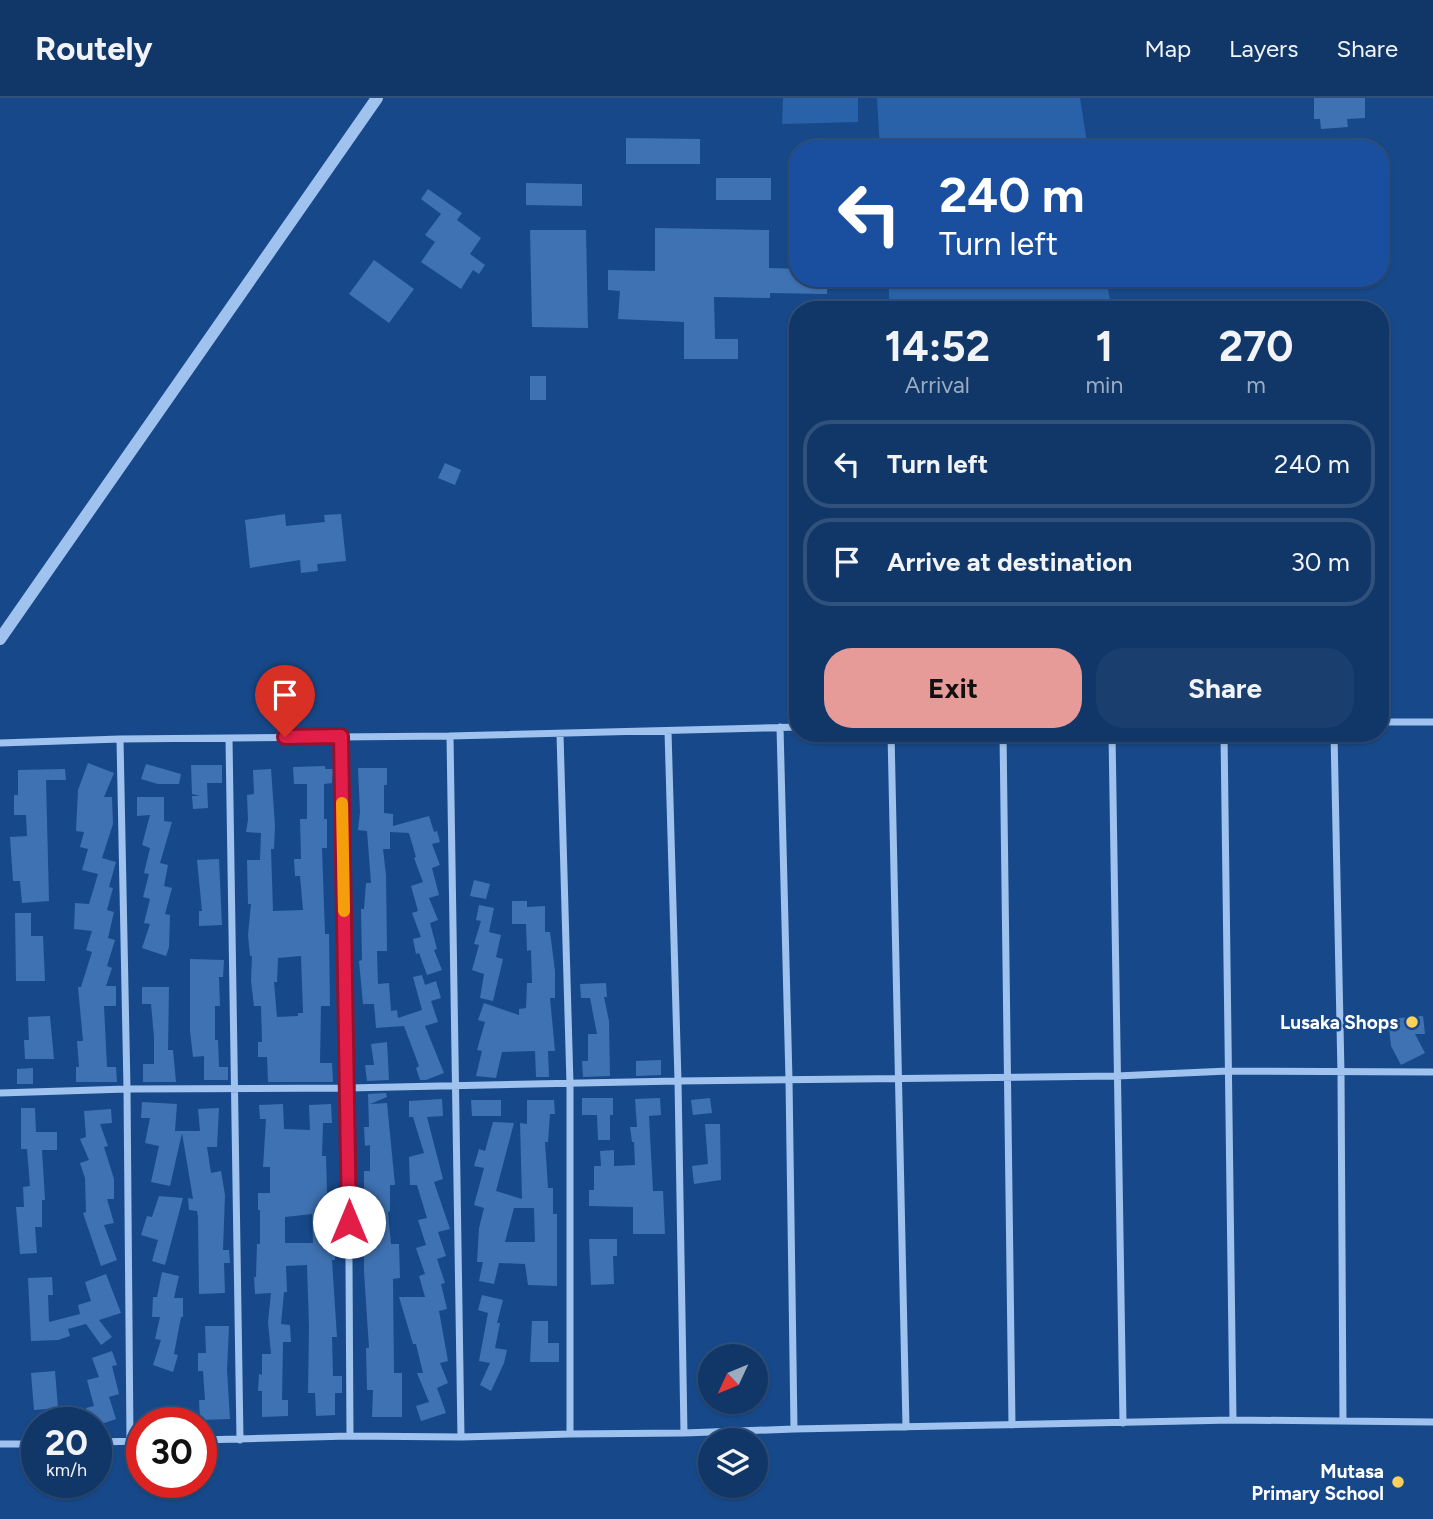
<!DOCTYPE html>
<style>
:root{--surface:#113768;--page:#1a3f6e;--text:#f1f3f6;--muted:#9cacc0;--line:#30517c;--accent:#e69b98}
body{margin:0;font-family:Figtree,sans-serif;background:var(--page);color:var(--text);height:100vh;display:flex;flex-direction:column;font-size:26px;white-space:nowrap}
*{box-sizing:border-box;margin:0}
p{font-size:23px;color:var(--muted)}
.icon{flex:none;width:38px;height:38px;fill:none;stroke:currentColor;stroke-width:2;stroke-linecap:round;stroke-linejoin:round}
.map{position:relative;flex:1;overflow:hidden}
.sheet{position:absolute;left:789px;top:203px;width:600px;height:441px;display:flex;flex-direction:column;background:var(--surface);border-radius:28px;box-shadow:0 2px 5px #0004,0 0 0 2px var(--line)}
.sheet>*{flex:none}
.top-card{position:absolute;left:789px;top:42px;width:600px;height:147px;border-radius:28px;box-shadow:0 2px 5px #0004,0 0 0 2px var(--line);background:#1a4fa0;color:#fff;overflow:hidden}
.needle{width:46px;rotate:226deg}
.buttons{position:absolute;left:698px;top:1246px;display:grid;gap:14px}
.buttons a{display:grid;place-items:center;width:70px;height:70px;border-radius:50%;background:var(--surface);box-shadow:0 2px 5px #0004,0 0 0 2px var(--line);font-size:35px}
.speed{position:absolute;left:21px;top:1309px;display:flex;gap:14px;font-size:35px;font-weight:700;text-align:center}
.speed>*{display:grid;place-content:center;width:91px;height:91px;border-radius:50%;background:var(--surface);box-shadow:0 2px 5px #0004,0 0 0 2px var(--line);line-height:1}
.speed small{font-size:18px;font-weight:400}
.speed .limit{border:10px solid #d22;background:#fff;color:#111}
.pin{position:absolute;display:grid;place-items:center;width:60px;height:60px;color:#fff;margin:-72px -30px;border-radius:50% 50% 50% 0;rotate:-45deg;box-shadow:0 0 7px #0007}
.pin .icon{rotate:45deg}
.me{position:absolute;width:77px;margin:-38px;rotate:0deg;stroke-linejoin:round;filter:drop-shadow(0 0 5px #0008)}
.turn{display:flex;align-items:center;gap:24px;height:147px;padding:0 35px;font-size:32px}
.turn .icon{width:91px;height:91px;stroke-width:2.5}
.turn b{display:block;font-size:49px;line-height:60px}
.eta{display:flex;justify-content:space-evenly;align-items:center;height:119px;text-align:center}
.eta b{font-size:42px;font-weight:700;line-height:49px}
.cta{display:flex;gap:14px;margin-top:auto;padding:14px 35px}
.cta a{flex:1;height:80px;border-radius:28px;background:var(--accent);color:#111;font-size:28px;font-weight:700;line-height:80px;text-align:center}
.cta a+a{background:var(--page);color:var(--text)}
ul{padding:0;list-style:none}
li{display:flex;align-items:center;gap:21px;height:88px;margin:0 14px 10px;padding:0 21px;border:4px solid var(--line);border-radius:28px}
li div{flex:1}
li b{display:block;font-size:26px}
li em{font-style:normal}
header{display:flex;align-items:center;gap:42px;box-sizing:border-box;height:98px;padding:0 35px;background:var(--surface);border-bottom:2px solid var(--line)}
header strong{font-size:33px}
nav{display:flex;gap:38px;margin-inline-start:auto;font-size:24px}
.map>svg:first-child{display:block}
.green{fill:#2962a8}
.building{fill:#3f72b2;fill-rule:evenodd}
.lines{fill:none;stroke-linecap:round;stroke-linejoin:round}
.minor{stroke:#9fc3ee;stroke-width:7}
.tertiary{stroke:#9fc3ee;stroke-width:12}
.route-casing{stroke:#92132f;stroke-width:18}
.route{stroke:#e11d48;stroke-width:12}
.slow{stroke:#f59e0b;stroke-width:12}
.poi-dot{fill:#ffd05c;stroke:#17498a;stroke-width:2.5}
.labels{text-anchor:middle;stroke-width:5;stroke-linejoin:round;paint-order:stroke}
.poi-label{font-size:19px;font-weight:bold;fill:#fff;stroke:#17498a;text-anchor:end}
</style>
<header>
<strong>Routely</strong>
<nav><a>Map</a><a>Layers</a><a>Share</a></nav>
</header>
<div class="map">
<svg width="1433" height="1421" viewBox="0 0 1433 1421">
<rect width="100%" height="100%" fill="#17498a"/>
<path class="green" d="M783,0H858V24L782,26Z
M877,0H1080L1088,51H880Z
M888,180H1106L1110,202L1021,212H890Z"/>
<path class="building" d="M1314,0H1365V20L1347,21L1348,29L1321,31L1320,21H1314Z
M626,40L700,41V66H626Z
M716,80H771V102H716Z
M526,85L582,86V108L526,107Z
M428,91L462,115L457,122L481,140L470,156L485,167L479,176L473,172L461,191L421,164L435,144L425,137L441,116L421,101Z
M655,130L769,132V170L798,171V180H828L827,196L770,195V200L714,199L715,241H738V261H684V224L618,221L620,193L608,192V172L655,173Z
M530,132H586L588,230L532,229Z
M374,162L414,191L389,225L349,196Z
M530,278H546V302H530Z
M445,365L461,372L455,387L438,380Z
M285,416L286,428L325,424L324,417L341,416L346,463L317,466L318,473L301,475L300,462L250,470L245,422Z
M88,665L114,675L104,699H112L113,726L102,760L116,764L109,789L113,790L107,812L114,814L108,840L115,842L107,868L112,870L106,888H116V908H104L107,969H116L117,984H76V969H79L77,943H83L78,889H81L92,854L86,852L92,833L74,831L75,805L89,806L98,776L82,772L88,751L80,749L84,734L76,733L78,692Z
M146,666L181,676L179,686H158L141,681Z
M191,667H222V685H207L208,710L193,711L192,698H200L192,696Z
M325,668V671H333L332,685L324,686V721H327V750H322L325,836H329L330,908H321L320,965H332L333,984H268L267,959H258V944H262L261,908H254L251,883L252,858H250L248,837L251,806H248L247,762H260L261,735L246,734L248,722L247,697L254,696L253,672L271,671L275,728L274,751H271L273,813L303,812L300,778H295L294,761H301L300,721H307V686H294L293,669ZM301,858L303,915H298V918L277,919L274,884H277L278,860Z
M358,670H387V687H384V715L393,716V728L429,718L434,734L437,733L440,744L432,746L440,767L432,770L439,797L429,800L438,822L430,825L437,851L434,852L442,872L427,877L419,855L416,856L413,841L421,839L412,815L418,813L411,788L423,784L414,760L416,759L409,735L390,734V751H383L386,777L387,853H377L378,886L389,885L391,913L397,912L398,920L422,912L413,879L422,877L425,887L436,883L441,900L431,903L438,924L425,928L444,975L426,982H420L416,970L419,968L404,928L376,930L374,906H363L359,863L362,862L361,811H364L366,785H371L367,733L358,732L360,714Z
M65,671L66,682H46L49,803L22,805L20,783H13L10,739L27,738L26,717H14V697H18V672Z
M137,699H164V723L172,724L160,765L168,767L164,788L172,790L165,816L170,817L169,849L166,858L142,850L150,826L144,825L150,801L143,799L149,776L144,775L150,750L142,747L150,717L137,718Z
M219,761L222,827L199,828V813H202L197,762Z
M474,782L490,786L486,801L470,798Z
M512,803H527V809L545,808V834H550L555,873V900H550L555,953H548L549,979H536L535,953L502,954L496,980L476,978L482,953L477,952L485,924L478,922L484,905L519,917V911L526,910L527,885H532L531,852L527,853L526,826H512Z
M479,807L494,810L489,834L501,837L496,859L503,861L493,903L480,900L484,876L472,872L479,847L474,846L481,823L476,822Z
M15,815H31V838H43L45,883H16Z
M190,861L224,862L223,879H219L220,908H215V942H218L219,969H228V982H204V958L193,959L190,933Z
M606,885L607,899H604L609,923L610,978L583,979L582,963H588V936H597L590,900H581L580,886Z
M142,889H169L168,952H173L176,984H143V966H154V939L151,906H142Z
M50,918L54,961H25L24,942H29L28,919Z
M1423,918L1425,936H1415L1425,955L1401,967L1391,948L1388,921Z
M387,944L389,982L367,983L365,967H374L371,946Z
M661,962V977L636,978V963Z
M33,970V986H17V971Z
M386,995L387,999L370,1006L387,1005L395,1087H390V1113L388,1114L391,1146H399L400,1180L393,1181L394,1275H402V1319H372L373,1292H367L366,1250H369L364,1174V1146H367L364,1114H360V1095H364V1073H370V1047L365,1048L364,1029H369L368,996Z
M582,1000H613V1017H610V1042H598L597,1017H582Z
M660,1000L661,1017L649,1018L653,1093H663L665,1136H633V1109L589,1108V1092H594V1068H601L600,1053L614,1052V1068L635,1067L634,1044H632L630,1029H637L635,1001Z
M710,1000L712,1015L693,1017L691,1002Z
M442,1001L443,1018L427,1019L443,1081L434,1084L450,1131L438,1134L446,1158L437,1161L445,1185L441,1186L447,1211L439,1213L448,1263L440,1265L448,1285L437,1290L446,1315L421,1323L416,1308L429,1304L417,1275H423L416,1246H413L399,1199H425L419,1178L425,1176L416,1150L426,1147L418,1122L427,1120L417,1087H410L409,1059L424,1055L413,1019H409V1003Z
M471,1002H501V1018H472Z
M527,1002H554L555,1016H550L548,1044H545L548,1090H553V1116H557V1188L528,1187L525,1166L499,1165L494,1186L479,1183L483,1164H477L479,1130L484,1110L474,1107L484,1070L474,1068L479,1051L485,1053L493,1024L514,1025L496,1093L522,1101L520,1025L527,1026ZM514,1110H534L535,1144H505Z
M142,1004L177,1006L175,1033H200L198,1011L219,1010L217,1049H207L211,1075L221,1073L225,1097L223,1152H229L230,1165H224L225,1195L199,1196L198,1119L197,1113L189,1112L188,1100L193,1101L182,1035L170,1088L151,1084L159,1048L145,1045L150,1020H141Z
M283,1006L284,1031L310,1032L309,1007L331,1006L332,1025H323L322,1058H326L327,1095L332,1094L335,1122H337L338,1137H335V1162H332L337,1239H332L333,1278H342V1295H335V1317L316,1318L315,1295H308L309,1228L307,1167L286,1168L287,1194H284L281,1226L290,1227L291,1244H283L282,1302H288V1318L262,1319V1293H258L259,1276L262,1277V1256H271L268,1224L271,1195L255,1196L254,1179H256L257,1146H260V1112H258V1095H270V1069H263L266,1021H260L259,1007ZM312,1116L313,1145H285V1119Z
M21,1010H35L36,1034H57V1052H42L45,1102H42V1129H35L37,1155L20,1156L16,1109H24L23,1089L30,1088L27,1051H21Z
M111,1011L112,1025L100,1026L108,1048L104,1049L114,1081V1101H107L114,1125L104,1127L117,1162L101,1168L83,1115L86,1114L85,1080L80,1065L89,1062L80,1041L86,1039L84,1013Z
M705,1026H720L721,1082L694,1086L692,1068L708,1066Z
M159,1098L183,1100L165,1167L152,1163L158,1142L141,1137L147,1118L152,1119Z
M589,1141H617V1158H613L614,1186L591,1187Z
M162,1174L179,1178L174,1200H183V1219H181L174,1256L178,1257L173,1274L153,1267L161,1242L155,1241L160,1219H152L153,1199H157Z
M106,1176L121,1215L99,1222L112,1239L101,1247L86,1226L68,1231L70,1238L58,1242L31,1243L28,1180L52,1179L53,1197H48L49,1224L80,1216L78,1207L91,1203L85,1184Z
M482,1197L503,1202L497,1225H500L495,1250L507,1252L504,1265L491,1293L480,1287L490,1265L479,1263L488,1215L478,1212Z
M532,1223H548V1245H559V1264H530Z
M205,1228H229L227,1272L230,1321L200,1322L199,1302H205L203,1273H198V1255H206Z
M112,1253L117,1267L112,1268L119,1296L109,1299L116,1321L96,1328V1325H91L86,1310L94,1308L87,1282L99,1279L92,1260Z
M55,1273L58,1310L34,1312L31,1275Z"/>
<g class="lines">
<path class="minor" d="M1381,624H1433
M780,629L789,982L794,1331
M668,633L678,983L684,1335
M891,635L906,1329
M1003,635L1012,1327
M1112,635L1123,1325
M1224,635L1233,1322
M1334,635L1341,976L1343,1323
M560,636L570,986V1336
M341,638L348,990L350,1338
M450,638L461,1339
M120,641L127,991L130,1343
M229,641L240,1342
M0,645L120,641L450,638L798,629
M0,995L127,991L348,990L678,983L1117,978L1228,973L1433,974
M201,1342L350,1338L461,1339L570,1336L684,1335L794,1331L1233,1322L1433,1324
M96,1344L142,1343
M0,1346H37"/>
<path class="tertiary" d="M0,541L377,0"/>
</g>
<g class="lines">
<g class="route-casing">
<path id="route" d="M285,639L341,638L349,1124"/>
</g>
<use href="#route" class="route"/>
<path class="slow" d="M342,705L344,813"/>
</g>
<g class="poi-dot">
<circle cx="1412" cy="924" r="7"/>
<circle cx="1398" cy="1384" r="7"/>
</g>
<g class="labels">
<g class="poi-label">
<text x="1398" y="931">Lusaka Shops</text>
<text x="1384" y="1380">Mutasa<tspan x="1384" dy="22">Primary School</tspan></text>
</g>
</g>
</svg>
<div class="buttons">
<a><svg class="needle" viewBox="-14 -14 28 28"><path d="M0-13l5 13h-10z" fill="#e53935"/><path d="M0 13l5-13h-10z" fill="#9cacc0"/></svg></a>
<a><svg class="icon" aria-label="layers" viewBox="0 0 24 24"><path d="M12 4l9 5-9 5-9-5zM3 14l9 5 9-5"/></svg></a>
</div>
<div class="speed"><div>20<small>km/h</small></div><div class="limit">30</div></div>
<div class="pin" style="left:285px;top:639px;background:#d93025"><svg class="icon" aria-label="arrive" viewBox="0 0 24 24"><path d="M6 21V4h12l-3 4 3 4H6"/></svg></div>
<svg class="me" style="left:349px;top:1124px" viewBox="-20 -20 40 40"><circle r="19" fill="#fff"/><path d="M0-13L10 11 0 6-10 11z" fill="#e11d48"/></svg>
<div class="top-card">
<div class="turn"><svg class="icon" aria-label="left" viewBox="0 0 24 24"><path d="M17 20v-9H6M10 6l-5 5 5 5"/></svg><div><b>240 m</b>Turn left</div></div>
</div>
<section class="sheet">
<div class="eta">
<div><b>14:52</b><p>Arrival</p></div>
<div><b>1</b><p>min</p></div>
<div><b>270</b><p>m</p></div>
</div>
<ul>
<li><svg class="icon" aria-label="left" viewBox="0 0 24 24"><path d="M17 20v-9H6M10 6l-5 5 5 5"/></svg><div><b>Turn left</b></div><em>240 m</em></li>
<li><svg class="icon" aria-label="arrive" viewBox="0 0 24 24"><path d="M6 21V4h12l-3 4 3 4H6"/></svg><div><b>Arrive at destination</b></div><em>30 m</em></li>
</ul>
<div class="cta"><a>Exit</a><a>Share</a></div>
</section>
</div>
